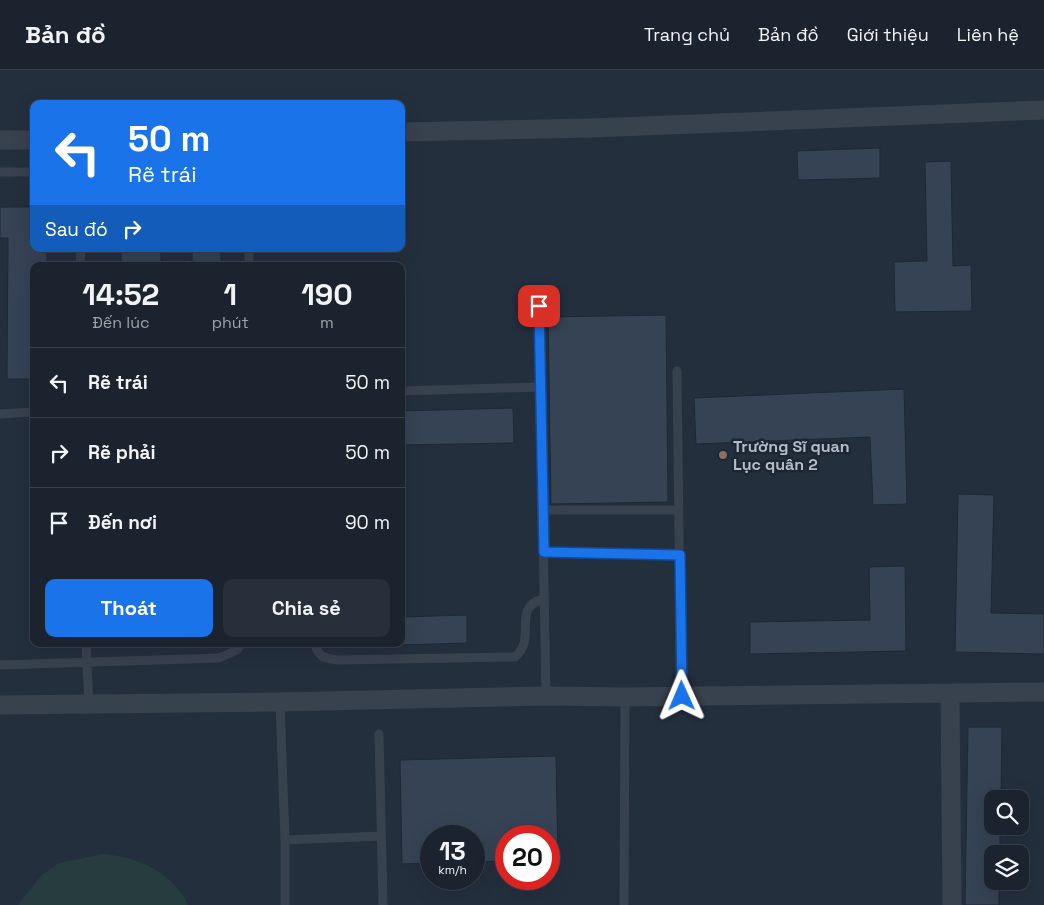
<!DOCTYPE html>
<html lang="vi">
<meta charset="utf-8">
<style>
:root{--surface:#1b232e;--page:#282f3a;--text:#f1f3f6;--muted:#a0a4aa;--line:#39404a;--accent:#1a73e8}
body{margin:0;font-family:"Space Grotesk",sans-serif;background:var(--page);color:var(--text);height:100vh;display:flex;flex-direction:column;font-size:19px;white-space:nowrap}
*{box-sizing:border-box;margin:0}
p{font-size:16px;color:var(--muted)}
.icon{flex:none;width:28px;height:28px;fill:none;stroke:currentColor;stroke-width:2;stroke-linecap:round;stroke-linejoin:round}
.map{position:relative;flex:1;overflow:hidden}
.panel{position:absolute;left:30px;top:192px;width:375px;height:385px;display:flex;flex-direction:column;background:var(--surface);border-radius:10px;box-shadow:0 5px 20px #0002,0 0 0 1px var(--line)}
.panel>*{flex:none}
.banner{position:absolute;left:30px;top:30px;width:375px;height:152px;border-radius:10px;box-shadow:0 5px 20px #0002,0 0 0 1px var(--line);background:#1a73e8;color:#fff;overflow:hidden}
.fabs{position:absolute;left:984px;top:720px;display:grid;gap:10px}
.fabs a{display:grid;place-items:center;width:45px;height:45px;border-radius:10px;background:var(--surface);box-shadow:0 5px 20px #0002,0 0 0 1px var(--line);font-size:25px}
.speed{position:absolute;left:420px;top:755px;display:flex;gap:10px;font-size:25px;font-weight:700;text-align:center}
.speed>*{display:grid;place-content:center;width:65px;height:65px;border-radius:50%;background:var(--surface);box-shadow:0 5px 20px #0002,0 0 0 1px var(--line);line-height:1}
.speed small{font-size:12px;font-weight:400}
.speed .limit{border:8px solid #d22;background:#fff;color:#111}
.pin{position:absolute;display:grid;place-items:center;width:42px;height:42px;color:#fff;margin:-21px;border-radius:10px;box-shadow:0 2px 8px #0006}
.me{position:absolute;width:55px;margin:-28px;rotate:359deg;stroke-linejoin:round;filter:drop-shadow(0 0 4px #0008)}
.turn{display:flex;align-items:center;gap:18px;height:105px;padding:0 15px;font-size:22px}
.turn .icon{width:65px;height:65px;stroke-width:2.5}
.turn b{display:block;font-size:35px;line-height:42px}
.then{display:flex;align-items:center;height:48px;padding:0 15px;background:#0003;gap:10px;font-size:19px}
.eta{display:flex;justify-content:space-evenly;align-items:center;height:85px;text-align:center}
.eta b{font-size:30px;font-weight:600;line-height:35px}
.primary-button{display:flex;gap:10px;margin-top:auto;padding:10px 15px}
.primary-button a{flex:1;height:58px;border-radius:10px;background:var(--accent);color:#fff;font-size:20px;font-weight:600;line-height:58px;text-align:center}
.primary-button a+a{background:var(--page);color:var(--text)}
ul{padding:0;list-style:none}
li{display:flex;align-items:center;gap:15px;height:70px;padding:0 15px;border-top:1px solid var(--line)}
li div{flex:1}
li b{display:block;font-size:19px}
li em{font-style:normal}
header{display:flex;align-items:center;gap:30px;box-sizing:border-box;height:70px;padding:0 25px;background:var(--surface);border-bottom:1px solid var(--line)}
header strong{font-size:24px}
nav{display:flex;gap:28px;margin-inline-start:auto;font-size:18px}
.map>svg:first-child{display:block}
.green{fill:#263c3f}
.building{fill:#364354;stroke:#1f2835}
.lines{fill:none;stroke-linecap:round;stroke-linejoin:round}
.service{stroke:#38414e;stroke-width:9}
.minor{stroke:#38414e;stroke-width:19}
.route-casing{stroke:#114b97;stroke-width:12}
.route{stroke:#1a73e8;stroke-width:9}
.education-dot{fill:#8d6e63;stroke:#1d2633;stroke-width:2}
.labels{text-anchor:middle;stroke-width:5;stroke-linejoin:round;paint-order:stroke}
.poi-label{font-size:16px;font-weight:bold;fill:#b4bcc9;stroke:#1d2633;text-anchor:start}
</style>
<header>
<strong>Bản đồ</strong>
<nav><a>Trang chủ</a><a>Bản đồ</a><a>Giới thiệu</a><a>Liên hệ</a></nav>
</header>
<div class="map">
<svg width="1044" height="835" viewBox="0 0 1044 835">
<rect width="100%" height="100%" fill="#242f3e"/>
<path class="green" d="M103,784C138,787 172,802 188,835H18L42,805L59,793Z"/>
<path class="building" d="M880,78V108L798,110L797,81Z
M951,91L953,196L971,195L972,241L895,242L894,192L927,191L925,92Z
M0,137H34V179H47V196H34V309H7L8,168H0Z
M121,179H161V196H121Z
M192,179H221V196H192Z
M666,245L668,432L551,434L548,247Z
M904,319L907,434L873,435L870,367L696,374L694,328Z
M513,338L514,373L401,375V341Z
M958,424L994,425L991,543L1044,544V584L955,582Z
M905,496L906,581L750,584V552L870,550L869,497Z
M467,545V573L328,577V574H401V547Z
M968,657H1002L1001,729H992V756H1000V784H992V811H999V835H965Z
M556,686L558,790H549V766H506V791L474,792V766H431V793L402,794L400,690Z"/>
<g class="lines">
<path class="service" d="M0,102H34
M249,179V196
M80,196L81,179
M539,236L546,626
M677,301L681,627
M401,321L540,317
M0,344L34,342
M543,440H679
M544,482L680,485
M86,574L89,635
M315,574C318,587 325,588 337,590L515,587C538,568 510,537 544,529
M0,595L219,588L237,580L241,574
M280,632L285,770V835
M379,664L383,835
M285,770L381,766
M624,835L625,627"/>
<path class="minor" d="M401,62L592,58L1044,40
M0,70H34
M950,624L952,835
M0,635L280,632L546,626L625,627L1044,622"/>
</g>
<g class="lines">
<g class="route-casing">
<path id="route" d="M539,236L544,482L680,485L682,626"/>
</g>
<use href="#route" class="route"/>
</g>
<circle class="education-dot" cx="723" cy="385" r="5"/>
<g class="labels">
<g class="poi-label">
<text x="733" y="382">Trường Sĩ quan<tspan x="733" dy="18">Lục quân 2</tspan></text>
</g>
</g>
</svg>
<div class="fabs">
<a><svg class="icon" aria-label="search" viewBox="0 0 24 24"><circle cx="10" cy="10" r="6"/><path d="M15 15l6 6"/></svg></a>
<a><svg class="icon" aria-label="layers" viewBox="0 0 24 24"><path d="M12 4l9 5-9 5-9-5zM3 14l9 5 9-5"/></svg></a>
</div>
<div class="speed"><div>13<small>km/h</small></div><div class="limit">20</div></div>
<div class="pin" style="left:539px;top:236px;background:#d93025"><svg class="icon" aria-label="arrive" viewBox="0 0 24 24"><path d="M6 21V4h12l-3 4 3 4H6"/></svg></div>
<svg class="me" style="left:682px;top:626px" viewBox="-20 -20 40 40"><path d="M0-17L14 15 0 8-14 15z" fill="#1a73e8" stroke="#fff" stroke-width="4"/></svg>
<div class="banner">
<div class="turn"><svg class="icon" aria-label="left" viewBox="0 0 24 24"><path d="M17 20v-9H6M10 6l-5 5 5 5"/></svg><div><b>50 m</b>Rẽ trái</div></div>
<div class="then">Sau đó<svg class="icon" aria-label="right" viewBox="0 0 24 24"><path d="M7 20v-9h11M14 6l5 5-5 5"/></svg></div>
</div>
<section class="panel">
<div class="eta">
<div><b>14:52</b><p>Đến lúc</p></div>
<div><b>1</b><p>phút</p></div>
<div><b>190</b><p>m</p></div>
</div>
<ul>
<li><svg class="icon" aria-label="left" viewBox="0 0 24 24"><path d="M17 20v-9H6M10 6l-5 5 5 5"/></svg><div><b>Rẽ trái</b></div><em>50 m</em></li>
<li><svg class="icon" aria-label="right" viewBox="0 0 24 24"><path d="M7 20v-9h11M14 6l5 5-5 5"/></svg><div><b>Rẽ phải</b></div><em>50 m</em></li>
<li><svg class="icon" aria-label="arrive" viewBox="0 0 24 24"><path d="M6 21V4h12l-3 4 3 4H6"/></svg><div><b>Đến nơi</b></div><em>90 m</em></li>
</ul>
<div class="primary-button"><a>Thoát</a><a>Chia sẻ</a></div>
</section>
</div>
